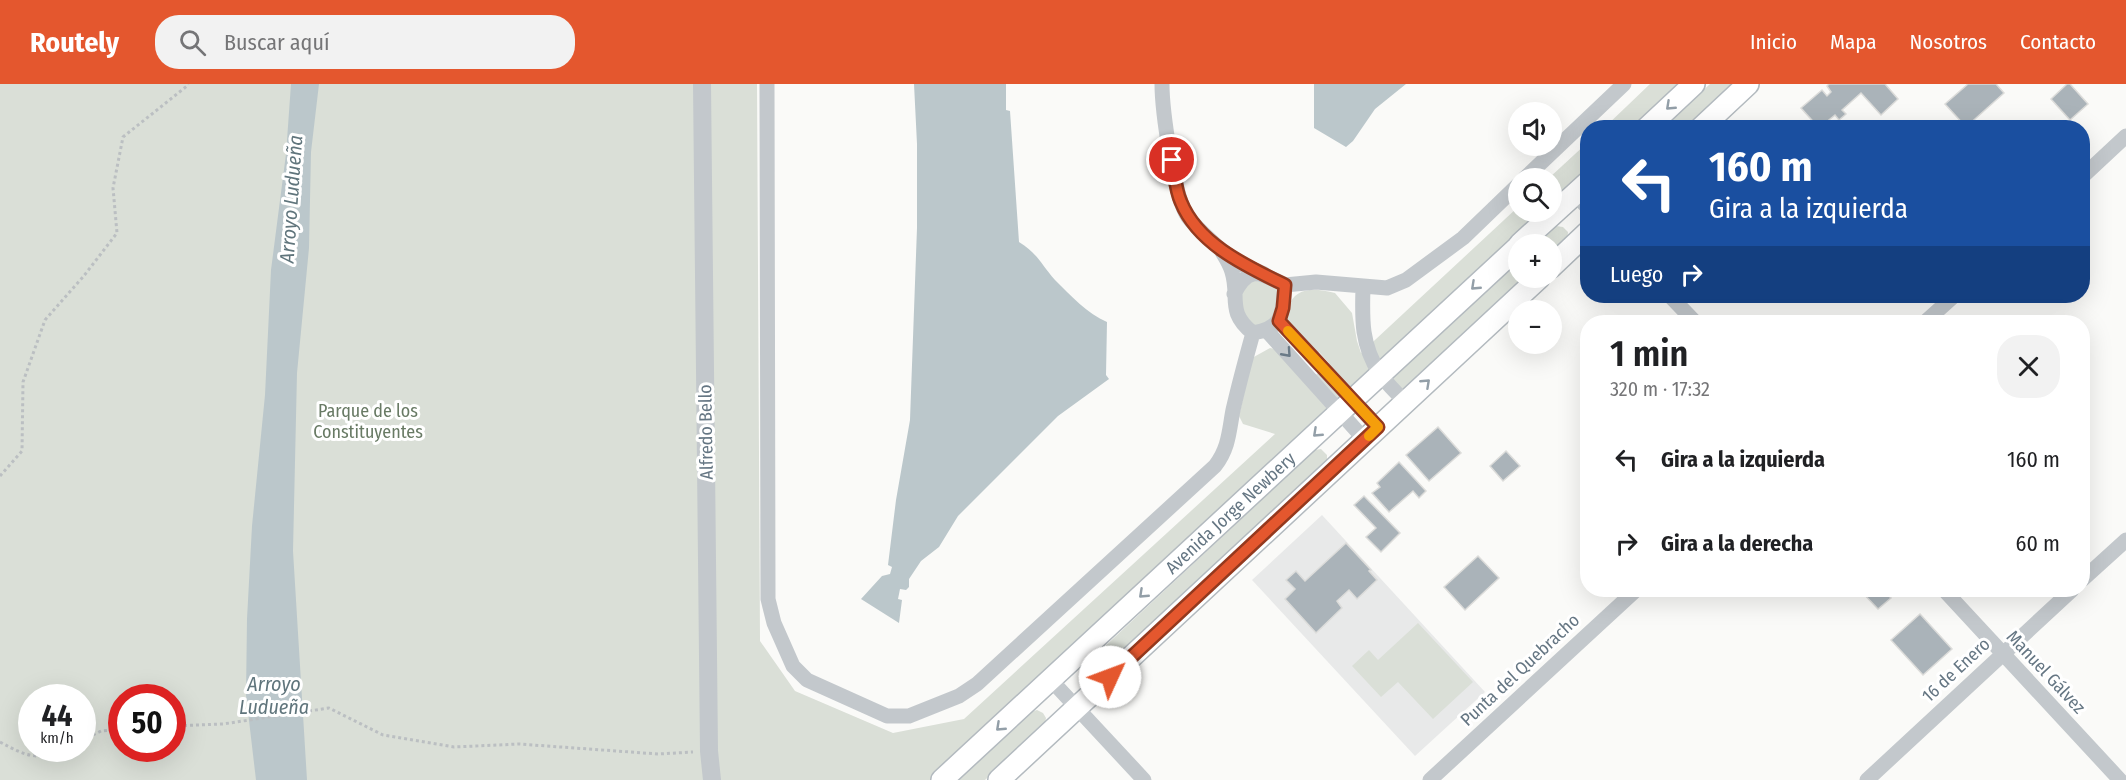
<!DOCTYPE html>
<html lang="es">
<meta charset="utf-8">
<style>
:root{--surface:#fff;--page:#f2f2f2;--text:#202124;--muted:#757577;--accent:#e4572e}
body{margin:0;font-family:"Fira Sans Condensed",sans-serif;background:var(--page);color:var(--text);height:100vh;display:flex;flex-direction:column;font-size:22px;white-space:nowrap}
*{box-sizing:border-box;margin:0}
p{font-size:20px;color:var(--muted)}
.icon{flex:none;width:33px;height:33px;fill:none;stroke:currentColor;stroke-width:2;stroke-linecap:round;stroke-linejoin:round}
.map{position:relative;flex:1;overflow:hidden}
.panel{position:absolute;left:1580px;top:231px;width:510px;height:282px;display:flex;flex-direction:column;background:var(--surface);border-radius:24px;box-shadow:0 6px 24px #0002}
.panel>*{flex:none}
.banner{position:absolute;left:1580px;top:36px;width:510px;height:183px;border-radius:24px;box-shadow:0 6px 24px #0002;background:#1a4fa0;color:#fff;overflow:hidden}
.controls{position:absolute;left:1508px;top:18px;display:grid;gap:12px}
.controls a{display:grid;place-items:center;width:54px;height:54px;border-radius:50%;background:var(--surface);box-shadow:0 6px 24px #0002;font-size:30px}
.speed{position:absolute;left:18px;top:600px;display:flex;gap:12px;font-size:30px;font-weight:700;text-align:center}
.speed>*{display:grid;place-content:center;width:78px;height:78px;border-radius:50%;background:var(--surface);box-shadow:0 6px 24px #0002;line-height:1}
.speed small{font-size:15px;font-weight:400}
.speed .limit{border:9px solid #d22;background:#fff;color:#111}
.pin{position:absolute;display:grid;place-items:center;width:51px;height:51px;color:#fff;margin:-26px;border:3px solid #fff;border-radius:50%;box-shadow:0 2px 6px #0007}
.me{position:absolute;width:66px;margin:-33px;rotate:47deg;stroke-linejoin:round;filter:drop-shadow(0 0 4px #0008)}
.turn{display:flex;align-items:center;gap:21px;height:126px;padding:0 30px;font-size:27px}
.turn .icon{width:78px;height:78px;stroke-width:2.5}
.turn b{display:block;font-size:42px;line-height:51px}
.then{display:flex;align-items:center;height:57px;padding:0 30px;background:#0003;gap:12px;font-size:22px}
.round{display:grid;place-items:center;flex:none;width:63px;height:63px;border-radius:24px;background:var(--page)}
.head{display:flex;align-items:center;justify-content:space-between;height:102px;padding:0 30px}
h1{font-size:36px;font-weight:600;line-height:45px}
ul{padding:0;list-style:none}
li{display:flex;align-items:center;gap:18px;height:84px;padding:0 30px}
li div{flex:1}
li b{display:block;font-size:22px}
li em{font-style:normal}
header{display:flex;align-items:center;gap:36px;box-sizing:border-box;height:84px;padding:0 30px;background:var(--accent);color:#fff}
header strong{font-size:28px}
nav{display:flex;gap:33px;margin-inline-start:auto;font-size:21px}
.search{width:420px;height:54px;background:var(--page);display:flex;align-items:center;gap:15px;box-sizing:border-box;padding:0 21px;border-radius:24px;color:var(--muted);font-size:22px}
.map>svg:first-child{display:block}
.built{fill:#e8e9e9}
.green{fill:#dadfd7;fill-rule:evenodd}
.water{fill:#bbc7cb}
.building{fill:#aab3b9;stroke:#dcdcda;stroke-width:1.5}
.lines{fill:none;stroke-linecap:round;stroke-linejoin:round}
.secondary-casing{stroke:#b3babf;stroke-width:24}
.path{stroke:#bbbfc2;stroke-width:3;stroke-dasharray:3 3;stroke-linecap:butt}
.minor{stroke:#c3c8cc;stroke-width:15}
.tertiary{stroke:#c3c8cc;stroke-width:18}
.secondary{stroke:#fff;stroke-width:21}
.oneway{stroke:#939fa8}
.oneway2{stroke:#6a7a87}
.route-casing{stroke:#94391e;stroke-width:15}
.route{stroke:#e4572e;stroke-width:10}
.slow{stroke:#f59e0b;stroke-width:10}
.labels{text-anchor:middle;stroke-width:6;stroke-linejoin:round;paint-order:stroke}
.park-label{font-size:18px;fill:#687a64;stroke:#fff}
.street-label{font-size:18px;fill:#657683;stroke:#fff}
.water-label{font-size:20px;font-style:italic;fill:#60757c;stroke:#fff}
</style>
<header>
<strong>Routely</strong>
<div class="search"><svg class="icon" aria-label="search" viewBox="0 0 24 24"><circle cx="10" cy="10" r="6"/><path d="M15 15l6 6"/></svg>Buscar aquí</div>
<nav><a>Inicio</a><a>Mapa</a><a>Nosotros</a><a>Contacto</a></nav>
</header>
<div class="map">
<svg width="2126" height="696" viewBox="0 0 2126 696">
<rect width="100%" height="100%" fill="#fafaf8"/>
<path class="built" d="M1322,431L1485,608L1415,672L1252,496Z"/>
<path class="green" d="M0,0H757L760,557L795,607L893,649L964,635L1275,350L1243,340L1239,332L1252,274L1270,264L1275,265L1307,299L1329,279L1319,268L1316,270C1308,260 1294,250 1288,238C1286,233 1287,230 1288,224C1295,202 1315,204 1335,209L1352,229L1357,257L1361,269L1518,123V128H1551V94H1549L1587,59V99L942,696H0ZM32,614H82V664H32ZM122,614H172V664H122Z
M1650,0H1694L1647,43L1604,44Z
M1710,0H1735L1688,43L1663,44Z
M1556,142L1563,143L1568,148L1567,156L1551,171V160H1537Z
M1518,178V194H1526L1400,310L1388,297Z
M1242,195L1285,201L1283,224L1253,249L1237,229Z
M1321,365L1327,371V378L1095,593L1090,594L1084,591L1083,585L1086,580L1315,366Z
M1418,539L1473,598L1433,635L1398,598L1381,613L1352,582L1369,566L1378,576Z
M1037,626L1043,629L1046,634L1045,640L985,696H958L1031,628Z"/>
<path class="water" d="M291,0H319L311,68L309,164L297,289L293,467L307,696H256L246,611L247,535L252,442L265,311L271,186L286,70Z
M914,0H1006V26L1010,27L1019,158C1038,170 1041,180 1055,196C1070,211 1088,230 1107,238L1106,291L1109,295L1058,332L958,432L939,463L921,477L909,495V503L906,506L900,505L898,515L902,516L899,539L861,515L882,492L890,490L892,483L888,481L896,416L910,336L917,144V60Z
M1314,0H1406L1375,25L1353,57L1346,63L1314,44Z"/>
<path class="building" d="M1829,0H1885L1898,15L1881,31L1861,9L1842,26L1846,30L1839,36L1835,31L1819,44L1801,24L1822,6L1827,12L1831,8L1827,2Z
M1968,0H1996L2004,9L1966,43L1945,20Z
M2067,0H2070L2088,20L2070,36L2051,15Z
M1438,343L1461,369L1429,397L1406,371Z
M1506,367L1520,382L1503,397L1490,382Z
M1399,378L1426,407L1419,414L1413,407L1389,428L1372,409L1380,403L1377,399Z
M1364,412L1400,449L1381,468L1366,453L1376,444L1354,421Z
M1346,459L1371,486L1369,487L1377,496L1357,515L1349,506L1337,517L1342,524L1316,549L1285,515L1295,505L1286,496L1296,487L1305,497Z
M1478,472L1499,494L1465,526L1444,503Z
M1860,506H1883L1891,514L1878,525Z
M1920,530L1952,565L1923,591L1891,556Z"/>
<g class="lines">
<g class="secondary-casing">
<g id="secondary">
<path d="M1647,44L1694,0"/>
<path d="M1701,44L1748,0"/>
<path d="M1520,160L1587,99"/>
<path d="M1551,183L1587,149"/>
<path id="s1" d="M942,696L1518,163"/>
<path d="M999,696L1539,194"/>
</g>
</g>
<path class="path" d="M0,392L22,367L23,298L45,236L83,193L117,149L113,104L123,53L187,2L188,0
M172,642L223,640L329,624L383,651L454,663L519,660L658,670L693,668
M82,656L101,647L122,645
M0,658C26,672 38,678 66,664"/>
<path class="minor" d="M767,0L768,515L774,539L793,582L807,596L887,632H909L959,612L977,600L1215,382C1229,364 1229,347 1233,326C1239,300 1246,274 1253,249
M1162,0C1162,25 1174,114 1188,133C1197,145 1211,156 1221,166
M2082,93L2126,52
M1525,94L1624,0
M1575,110L1587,123
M1285,201L1316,198L1387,204L1406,196L1463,154L1518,101
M1363,203C1362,235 1361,261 1380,290C1387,300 1397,309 1405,318
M1234,210C1249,181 1259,188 1285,201C1282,228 1285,244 1253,249C1226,228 1240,213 1232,188C1230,180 1225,173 1221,166L1243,181L1264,190
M1670,212L1695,238
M1279,237L1378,343
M1925,238L1954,212
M1267,247L1365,356
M2082,496L2126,456
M1944,506L2120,696
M1051,596L1144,696
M1430,696L1636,506
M1867,696L2072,506"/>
<path class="tertiary" d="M702,0L709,667L712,696"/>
<use href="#secondary" class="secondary"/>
</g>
<defs><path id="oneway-chevron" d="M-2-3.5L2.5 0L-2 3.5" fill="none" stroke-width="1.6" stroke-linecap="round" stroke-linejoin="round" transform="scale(1.5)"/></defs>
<g class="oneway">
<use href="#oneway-chevron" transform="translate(1670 22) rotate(137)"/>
<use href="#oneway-chevron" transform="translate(1475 202) rotate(137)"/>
<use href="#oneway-chevron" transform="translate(1426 299) rotate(-43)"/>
<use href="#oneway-chevron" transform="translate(1317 349) rotate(137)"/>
<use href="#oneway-chevron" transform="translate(1143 510) rotate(137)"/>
<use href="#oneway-chevron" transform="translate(1000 643) rotate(137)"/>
</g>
<use class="oneway2" href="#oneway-chevron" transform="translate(1287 269) rotate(48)"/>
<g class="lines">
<g class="route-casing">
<path id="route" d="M1110,593L1378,343L1279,237L1283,224L1285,201C1246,182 1198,160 1181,118C1175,105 1175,90 1172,76"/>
</g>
<use href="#route" class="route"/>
<path class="slow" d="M1288,247L1378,343L1369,352"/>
</g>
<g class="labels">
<g class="park-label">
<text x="368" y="333">Parque de los<tspan x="368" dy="21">Constituyentes</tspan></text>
</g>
<g class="street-label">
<text transform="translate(706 348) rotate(-91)" y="6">Alfredo Bello</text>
<text dy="6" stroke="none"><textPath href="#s1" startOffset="393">Avenida Jorge Newbery</textPath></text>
<text transform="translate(1520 586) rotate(-43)" y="6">Punta del Quebracho</text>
<text transform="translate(1956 586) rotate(-43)" y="6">16 de Enero</text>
<text transform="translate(2046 588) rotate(47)" y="6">Manuel Gálvez</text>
</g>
<g class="water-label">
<text transform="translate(291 115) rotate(-86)" y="7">Arroyo Ludueña</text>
<text x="274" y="607">Arroyo<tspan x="274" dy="23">Ludueña</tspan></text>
</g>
</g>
</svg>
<div class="controls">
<a><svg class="icon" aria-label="sound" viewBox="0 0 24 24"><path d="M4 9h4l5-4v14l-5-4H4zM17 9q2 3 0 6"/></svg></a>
<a><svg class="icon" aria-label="search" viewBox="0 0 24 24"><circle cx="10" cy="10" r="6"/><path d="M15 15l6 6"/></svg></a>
<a>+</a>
<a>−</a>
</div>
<div class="speed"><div>44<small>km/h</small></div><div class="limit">50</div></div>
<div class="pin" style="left:1172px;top:76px;background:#d93025"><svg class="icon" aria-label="arrive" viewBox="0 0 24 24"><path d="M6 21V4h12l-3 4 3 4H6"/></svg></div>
<svg class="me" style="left:1110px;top:593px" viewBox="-20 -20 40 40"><circle r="19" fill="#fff"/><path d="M0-13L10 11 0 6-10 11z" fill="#e4572e"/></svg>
<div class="banner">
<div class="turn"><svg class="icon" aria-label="left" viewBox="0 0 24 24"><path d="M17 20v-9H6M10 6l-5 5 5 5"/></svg><div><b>160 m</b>Gira a la izquierda</div></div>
<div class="then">Luego<svg class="icon" aria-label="right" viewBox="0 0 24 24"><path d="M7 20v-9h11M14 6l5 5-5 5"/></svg></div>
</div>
<section class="panel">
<div class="head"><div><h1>1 min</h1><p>320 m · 17:32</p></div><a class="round"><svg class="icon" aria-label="close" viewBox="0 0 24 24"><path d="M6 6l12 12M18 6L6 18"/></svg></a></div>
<ul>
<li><svg class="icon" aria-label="left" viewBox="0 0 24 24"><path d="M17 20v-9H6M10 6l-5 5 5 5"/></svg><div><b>Gira a la izquierda</b></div><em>160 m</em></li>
<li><svg class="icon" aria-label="right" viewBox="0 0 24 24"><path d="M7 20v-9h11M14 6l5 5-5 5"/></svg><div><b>Gira a la derecha</b></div><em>60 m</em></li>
</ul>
</section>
</div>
